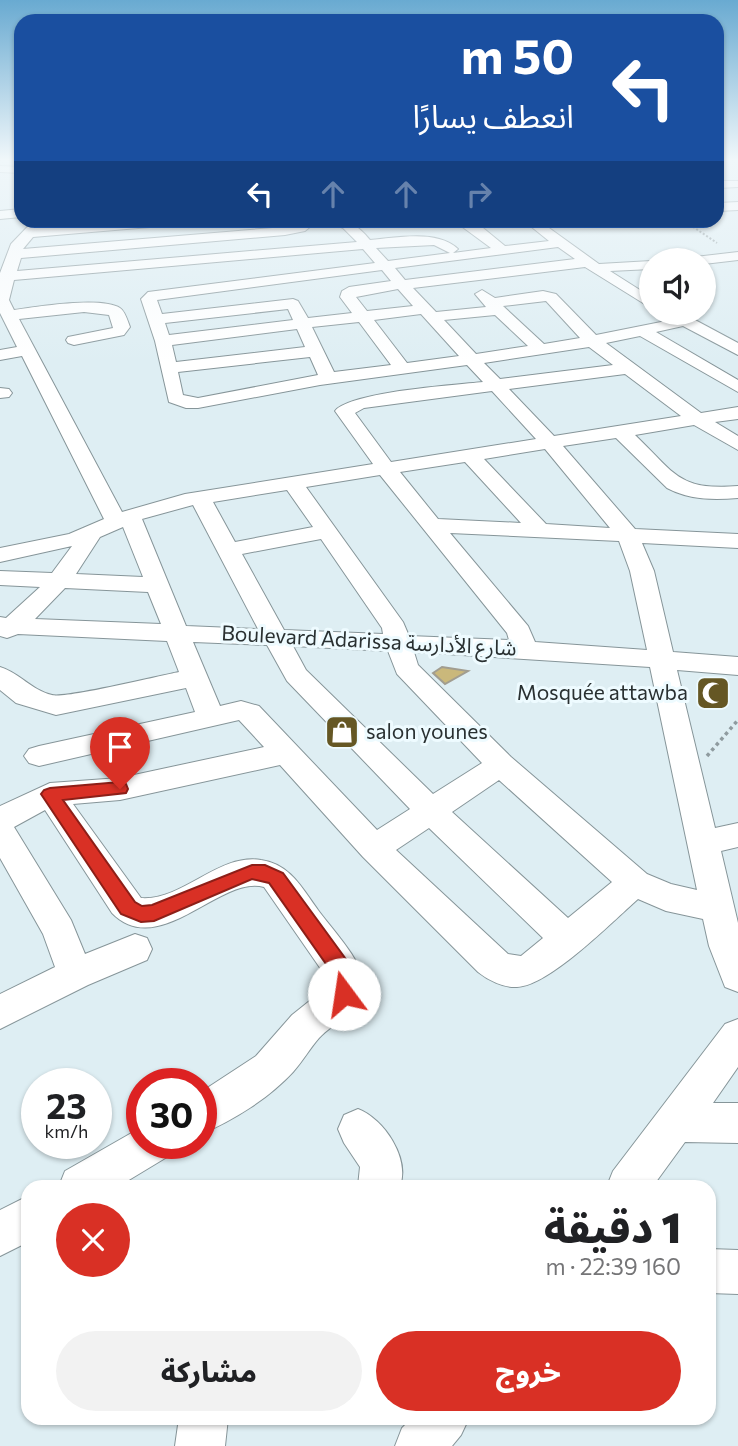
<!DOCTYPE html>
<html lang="ar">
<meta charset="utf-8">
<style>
:root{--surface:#fff;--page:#f2f2f2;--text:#202124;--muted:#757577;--accent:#d93025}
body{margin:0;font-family:Commissioner,"Noto Sans Arabic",sans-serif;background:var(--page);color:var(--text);direction:rtl;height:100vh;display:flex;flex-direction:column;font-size:26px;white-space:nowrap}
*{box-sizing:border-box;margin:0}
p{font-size:23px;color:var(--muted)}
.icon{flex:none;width:38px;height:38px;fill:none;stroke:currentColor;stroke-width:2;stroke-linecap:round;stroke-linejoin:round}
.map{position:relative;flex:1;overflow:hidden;direction:ltr}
.drawer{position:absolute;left:21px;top:1180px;width:695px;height:245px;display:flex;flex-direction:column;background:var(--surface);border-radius:21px;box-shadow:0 2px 5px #0004;direction:rtl}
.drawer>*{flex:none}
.top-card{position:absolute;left:14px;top:14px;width:710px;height:214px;border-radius:21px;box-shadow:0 2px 5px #0004;direction:rtl;background:#1a4fa0;color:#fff;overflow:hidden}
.buttons{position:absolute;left:639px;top:248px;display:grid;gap:14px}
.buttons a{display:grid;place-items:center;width:77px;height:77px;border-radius:50%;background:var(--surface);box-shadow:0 2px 5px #0004;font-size:35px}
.speed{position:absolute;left:21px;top:1068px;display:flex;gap:14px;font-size:35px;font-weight:700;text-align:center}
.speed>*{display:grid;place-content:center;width:91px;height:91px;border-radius:50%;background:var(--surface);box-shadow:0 2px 5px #0004;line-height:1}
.speed small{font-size:18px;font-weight:400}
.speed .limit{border:10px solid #d22;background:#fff;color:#111}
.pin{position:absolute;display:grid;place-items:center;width:60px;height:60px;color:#fff;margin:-72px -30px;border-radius:50% 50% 50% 0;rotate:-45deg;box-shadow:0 0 7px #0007}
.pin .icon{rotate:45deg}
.me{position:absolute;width:77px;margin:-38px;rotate:346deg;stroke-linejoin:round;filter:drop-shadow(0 0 5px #0008)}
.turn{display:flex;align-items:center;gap:24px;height:147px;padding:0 35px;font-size:32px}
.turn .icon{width:91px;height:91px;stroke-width:2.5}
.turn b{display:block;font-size:49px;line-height:60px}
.lanes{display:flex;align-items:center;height:66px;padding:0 35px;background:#0003;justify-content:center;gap:35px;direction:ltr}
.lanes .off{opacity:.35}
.round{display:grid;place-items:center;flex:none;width:74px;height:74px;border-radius:37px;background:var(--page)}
.summary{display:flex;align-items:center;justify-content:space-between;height:119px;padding:0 35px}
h1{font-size:42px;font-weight:800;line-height:52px}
.button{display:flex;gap:14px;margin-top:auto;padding:14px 35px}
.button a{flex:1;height:80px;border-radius:42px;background:var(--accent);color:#fff;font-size:28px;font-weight:800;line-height:80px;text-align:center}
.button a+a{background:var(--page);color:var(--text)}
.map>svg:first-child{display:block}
.building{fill:#cab87b;stroke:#a19d90;stroke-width:2}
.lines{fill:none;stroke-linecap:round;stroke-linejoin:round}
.minor-casing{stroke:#869599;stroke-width:2}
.path-far1{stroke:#8f9b9f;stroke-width:2;stroke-dasharray:2 2;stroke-linecap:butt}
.path{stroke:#8f9b9f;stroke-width:3.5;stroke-dasharray:3.5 3.5;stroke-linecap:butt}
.minor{fill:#fff;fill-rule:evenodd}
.route{fill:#d93025;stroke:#8d1f18;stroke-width:2}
.labels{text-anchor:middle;stroke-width:6;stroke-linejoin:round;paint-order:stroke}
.street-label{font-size:21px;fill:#293031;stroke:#eefbff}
.poi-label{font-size:21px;fill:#293031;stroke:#eefbff;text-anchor:end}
</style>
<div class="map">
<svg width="738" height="1446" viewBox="0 0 738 1446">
<rect width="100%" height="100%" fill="#deeef3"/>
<path class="building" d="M442,667L468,671L445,684L433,673Z"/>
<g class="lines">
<g class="minor-casing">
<path id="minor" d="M0,166L21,167V173L0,172Z
M718,181H738V187L718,188Z
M738,202V210L718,211V203Z
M21,209V217L0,219V211Z
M34,220H48L41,228L155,220L156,223L150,227L33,237L23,249L285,227L303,220H318L305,231L285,235L21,258L17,271L357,242L343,228L327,220C348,220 357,224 370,240C396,238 437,229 458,249L453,253L491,248L453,220L477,223L505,246L549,241L523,220H538L599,264L651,261V269L610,271L651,297V308L585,267L413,288L436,312L486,307L475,294L482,290L495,298L543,291L556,294L596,335L671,320L662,313H682L738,343V355L683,326L656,332L738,380V392L640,336L606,343L701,413L738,407V419L715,422L738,436V450L694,425L635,435C675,473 678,491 738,486V498C713,500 690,500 667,488L616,438L563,446L635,529L738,534V548L642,543L654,571L673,652L738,657V675L677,670L715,828L738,823V847L721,851L738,923V992L725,987L709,946L703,919L666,911L638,899C612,922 549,986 517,987C504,988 488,980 478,972L363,857L280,765L120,800L73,804L141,898C183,901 218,853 261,860C290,864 302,888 318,910C331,928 362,960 363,982C365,1009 335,1021 319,1038C310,1048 303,1061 293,1072C269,1098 234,1120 201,1134V1092L256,1056L292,1015L327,987V978L264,887C221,874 159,961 112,913L45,810L14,827L71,920L85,954L135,934L147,938L152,949L147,960L88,985L0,1029V994L55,967L43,934L0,858V806L50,783L120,778L264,747L239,720L39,766L29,763L24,756L29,749L39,746L195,712L186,688L56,715L16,703L0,690V667C20,673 31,690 52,695C66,699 158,676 179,672L167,641L18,634L7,638L0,636V617L6,618L40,587L0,585V571L52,573L72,546L0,562V548L69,534L104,519L22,356L0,360V350L17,347L0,313V273L11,244ZM434,245L450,253L388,261L376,248ZM558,247L575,259L405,280L395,268ZM363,249L375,263L148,292L141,299L155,341L169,402L186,408H198L320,385L467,365L483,382C454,385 350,392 335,411L373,464L185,494L122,512L19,319L84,312L109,315L113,328L68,337L66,340L68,343L74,345L124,335L130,327C128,322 125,311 120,308C101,296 36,307 14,310L9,300L14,280ZM382,270L391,281L349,287L342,291L340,297L352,313L308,318L298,301L293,299L162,314L157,300ZM398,289L413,306L367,311L356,297ZM546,301L580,338L544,344L503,306ZM288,309L293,320L169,335L165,323ZM421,314L459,356L407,363L374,320ZM495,315L528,346L476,354L444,320ZM359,322L391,365L334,372L312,327ZM297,329L305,347L176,362L172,345ZM589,347L613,365L500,379L484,363ZM310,357L318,375L198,398L183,395L178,372ZM625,374L681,416L554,436L509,389ZM492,391L536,439L391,462L355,413L364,408ZM545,449L610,528L546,524L484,459ZM465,462L521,523L438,519L400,472ZM380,475L507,633L509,640L409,636L403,622L306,487ZM287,490L313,527L235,542L213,502ZM193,505L258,629L186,626L142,519ZM123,527L143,577L76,574L100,537ZM450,533L619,541L630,571L647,650L535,642L528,626ZM321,539L382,628L383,634L284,630L242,554ZM65,588L148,592L161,624L35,619ZM193,642L267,645L287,681L410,809L377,830L259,706L241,701L220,706ZM293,646L388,651L397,674L482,763L433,794L306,670ZM414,652L650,667L697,890L671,884L647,874L511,757L418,665ZM499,780L612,882L568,918L452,812ZM429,828L543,938L521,956L508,954L396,850Z
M738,252V260L704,264V261H688L695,257Z
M0,388L9,389L12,393L9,397L0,398Z
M738,1019V1067L713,1103H738V1143L685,1142L653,1186H607L613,1171L725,1024Z
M358,1109C384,1119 410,1158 400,1186H358L360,1167L344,1143L338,1129L344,1115Z
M142,1127V1143H173L167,1157L119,1186H59L65,1171Z
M28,1196V1242L0,1256V1210Z
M709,1249L738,1250V1294L709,1293Z
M179,1418H228L225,1446H175Z
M412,1418H469L461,1435L452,1446H395L402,1428Z"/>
</g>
<path class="path-far1" d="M683,220L717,243"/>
<path class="path" d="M707,756L738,720"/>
<use href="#minor" class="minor"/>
</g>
<linearGradient id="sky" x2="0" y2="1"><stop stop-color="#69aad1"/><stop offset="0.44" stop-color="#f0f7fa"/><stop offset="1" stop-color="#f0f7fa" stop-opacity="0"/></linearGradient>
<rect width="738" height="363" fill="url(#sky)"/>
<path class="route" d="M120,782L126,784L128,789L126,793L63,800L135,902L142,906L152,905L252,865H265L283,873L348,962L357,981L352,1000L344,1003L337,1000L333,974L269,883L252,879L154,921L141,922L121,914L41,794L44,790L50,788Z"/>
<defs>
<g id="mosque-square" transform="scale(1.75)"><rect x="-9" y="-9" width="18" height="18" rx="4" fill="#655724" stroke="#eefbff"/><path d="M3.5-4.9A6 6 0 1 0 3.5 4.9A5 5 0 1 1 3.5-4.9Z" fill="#fff"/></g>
<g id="shop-square" transform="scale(1.75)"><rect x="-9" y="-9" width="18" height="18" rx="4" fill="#655724" stroke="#eefbff"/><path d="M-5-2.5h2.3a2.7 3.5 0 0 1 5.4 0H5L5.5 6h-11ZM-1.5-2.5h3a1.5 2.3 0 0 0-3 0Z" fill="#fff"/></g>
</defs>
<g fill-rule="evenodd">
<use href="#mosque-square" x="713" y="693"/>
<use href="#shop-square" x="342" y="732"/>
</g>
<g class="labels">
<g class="street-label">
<text transform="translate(369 641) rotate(3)" y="7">Boulevard Adarissa شارع الأدارسة</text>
</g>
<g class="poi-label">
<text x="688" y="700">Mosquée attawba</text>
<text x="366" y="739" text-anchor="start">salon younes</text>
</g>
</g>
</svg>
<div class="buttons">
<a><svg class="icon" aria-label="sound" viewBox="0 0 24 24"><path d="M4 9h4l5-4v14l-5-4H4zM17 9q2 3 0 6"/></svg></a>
</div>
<div class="speed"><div>23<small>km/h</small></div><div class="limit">30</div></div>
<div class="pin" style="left:120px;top:789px;background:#d93025"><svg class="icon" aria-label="arrive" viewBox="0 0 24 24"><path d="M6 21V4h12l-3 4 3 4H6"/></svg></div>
<svg class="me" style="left:344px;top:994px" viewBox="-20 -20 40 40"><circle r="19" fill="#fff"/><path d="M0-13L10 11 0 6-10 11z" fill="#d93025"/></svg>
<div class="top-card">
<div class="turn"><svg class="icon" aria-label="left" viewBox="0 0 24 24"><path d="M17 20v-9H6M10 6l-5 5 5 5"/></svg><div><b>50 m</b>انعطف يسارًا</div></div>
<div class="lanes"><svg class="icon" aria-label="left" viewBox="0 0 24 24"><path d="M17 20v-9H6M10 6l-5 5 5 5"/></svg><svg class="icon off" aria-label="ahead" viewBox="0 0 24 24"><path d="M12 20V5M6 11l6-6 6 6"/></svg><svg class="icon off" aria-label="ahead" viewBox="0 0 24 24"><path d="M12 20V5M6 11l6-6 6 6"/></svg><svg class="icon off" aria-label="right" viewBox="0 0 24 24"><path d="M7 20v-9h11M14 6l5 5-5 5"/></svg></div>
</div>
<section class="drawer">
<div class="summary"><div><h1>1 دقيقة</h1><p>160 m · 22:39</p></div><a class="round" style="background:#d93025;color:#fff"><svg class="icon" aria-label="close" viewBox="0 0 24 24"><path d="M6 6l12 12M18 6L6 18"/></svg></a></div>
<div class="button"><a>خروج</a><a>مشاركة</a></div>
</section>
</div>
